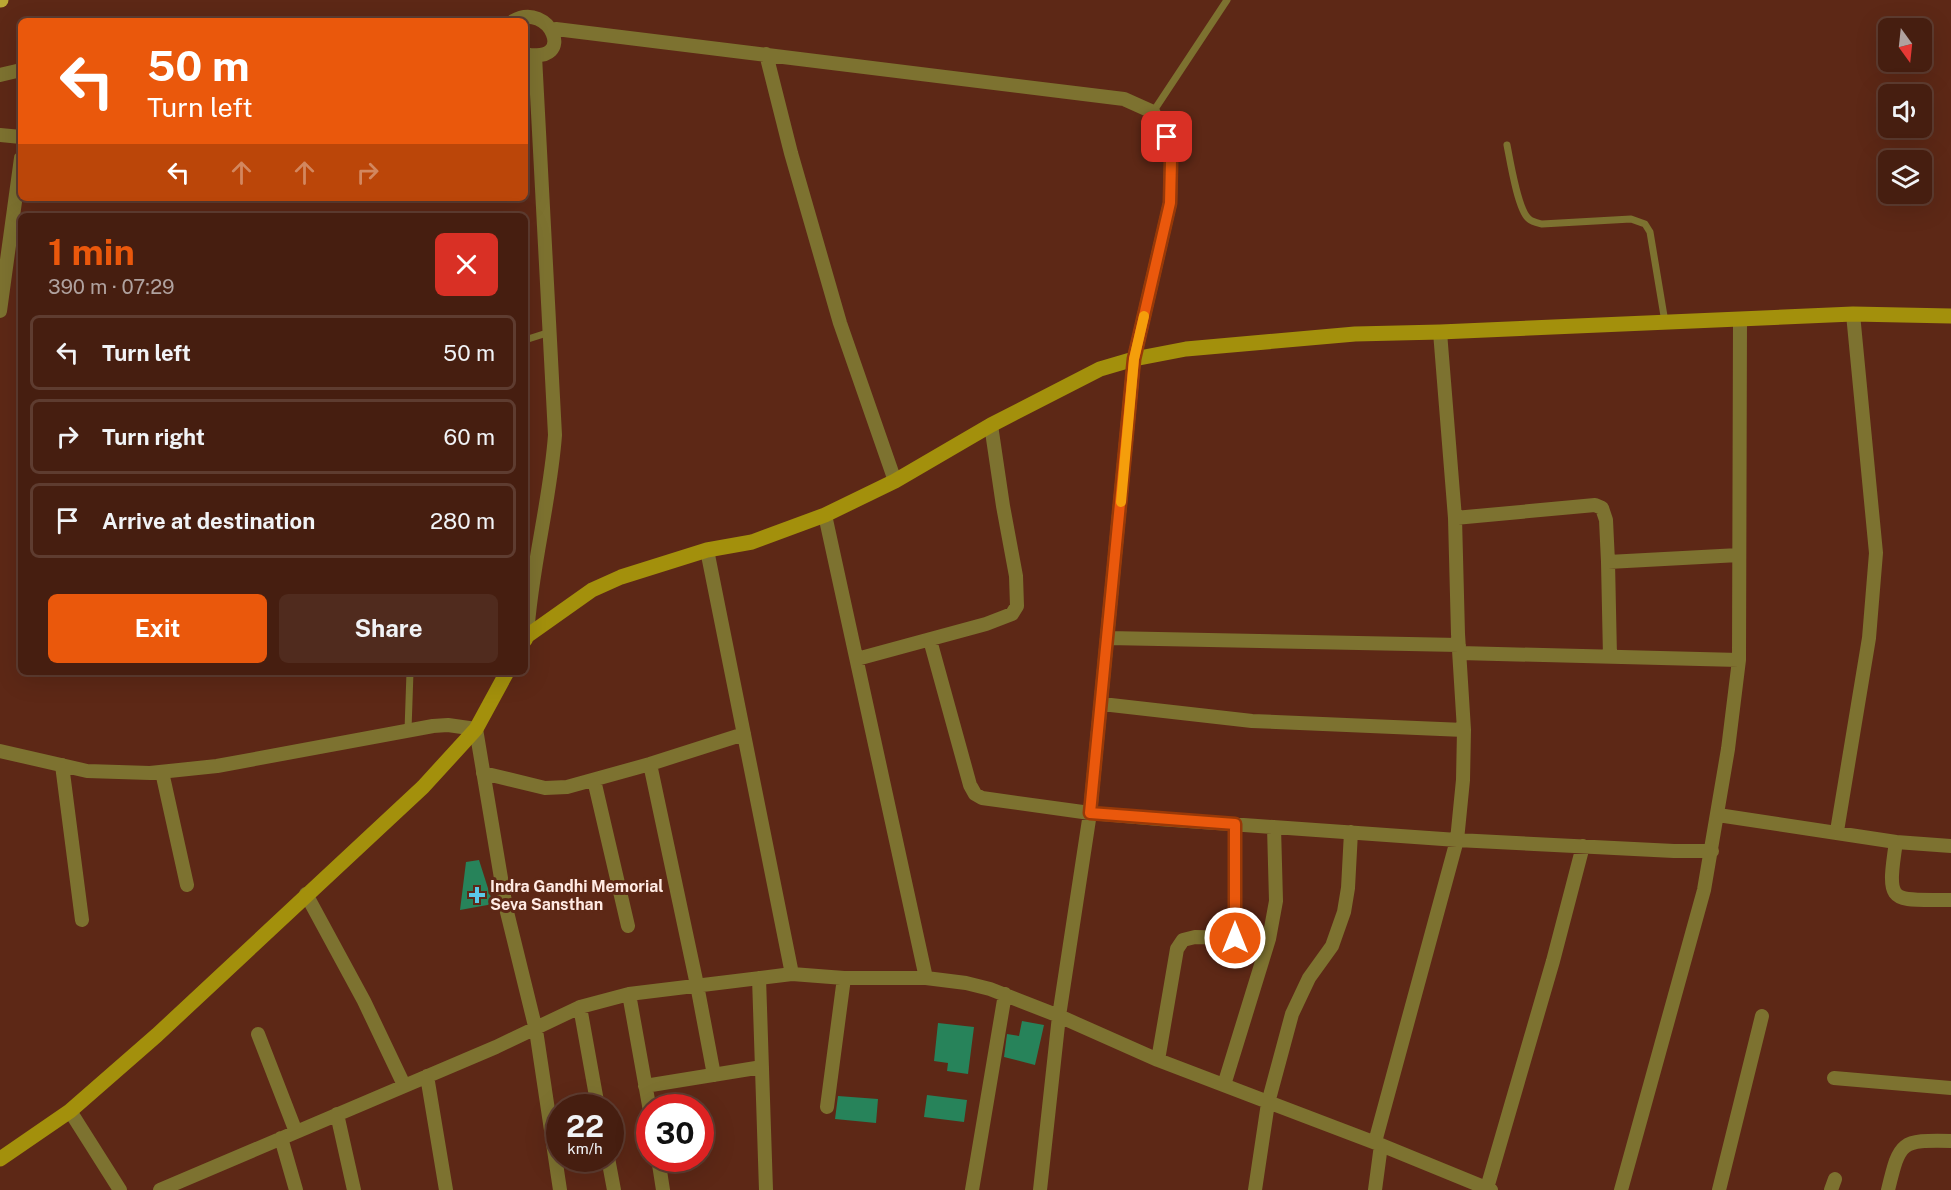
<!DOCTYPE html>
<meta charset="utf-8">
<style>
:root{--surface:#461e10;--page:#502b1e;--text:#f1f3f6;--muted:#b0a29f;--line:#5e3c30;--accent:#ea580c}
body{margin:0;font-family:"Public Sans",sans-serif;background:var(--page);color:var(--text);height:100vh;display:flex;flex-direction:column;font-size:22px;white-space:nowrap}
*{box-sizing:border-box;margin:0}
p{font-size:20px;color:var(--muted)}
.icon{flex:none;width:33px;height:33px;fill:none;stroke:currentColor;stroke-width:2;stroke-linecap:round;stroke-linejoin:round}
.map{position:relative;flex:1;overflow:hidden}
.side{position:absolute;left:18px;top:213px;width:510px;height:462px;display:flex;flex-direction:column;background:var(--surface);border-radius:9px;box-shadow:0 6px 24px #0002,0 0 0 2px var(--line)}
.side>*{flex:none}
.top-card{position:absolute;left:18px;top:18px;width:510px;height:183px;border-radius:9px;box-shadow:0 6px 24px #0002,0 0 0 2px var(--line);background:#ea580c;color:#fff;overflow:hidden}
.needle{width:39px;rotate:165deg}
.controls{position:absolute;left:1878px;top:18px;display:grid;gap:12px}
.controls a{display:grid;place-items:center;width:54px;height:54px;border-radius:9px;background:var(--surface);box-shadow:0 6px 24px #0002,0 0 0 2px var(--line);font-size:30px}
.speed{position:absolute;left:546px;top:1094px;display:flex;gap:12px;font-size:30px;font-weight:700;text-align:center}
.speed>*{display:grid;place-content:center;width:78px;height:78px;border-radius:50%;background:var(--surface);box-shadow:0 6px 24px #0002,0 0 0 2px var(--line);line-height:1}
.speed small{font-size:15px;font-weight:400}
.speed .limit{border:9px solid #d22;background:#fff;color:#111}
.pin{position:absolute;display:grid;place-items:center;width:51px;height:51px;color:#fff;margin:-26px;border-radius:12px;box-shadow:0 3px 9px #0006}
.me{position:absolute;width:66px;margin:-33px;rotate:0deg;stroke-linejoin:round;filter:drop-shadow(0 0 4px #0008)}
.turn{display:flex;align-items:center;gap:21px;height:126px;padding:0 30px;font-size:27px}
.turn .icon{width:78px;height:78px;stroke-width:2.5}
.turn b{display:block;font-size:42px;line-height:51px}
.lanes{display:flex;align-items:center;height:57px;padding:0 30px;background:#0003;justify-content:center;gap:30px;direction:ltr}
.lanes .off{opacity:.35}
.round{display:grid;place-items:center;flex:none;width:63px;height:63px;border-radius:9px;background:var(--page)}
.headline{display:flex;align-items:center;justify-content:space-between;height:102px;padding:0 30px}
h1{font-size:36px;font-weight:700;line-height:45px;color:var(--accent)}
.primary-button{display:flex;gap:12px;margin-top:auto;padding:12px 30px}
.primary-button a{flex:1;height:69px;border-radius:9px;background:var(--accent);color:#fff;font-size:24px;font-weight:700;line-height:69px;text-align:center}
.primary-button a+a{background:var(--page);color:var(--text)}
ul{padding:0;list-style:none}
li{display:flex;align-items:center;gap:18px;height:75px;margin:0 12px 9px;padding:0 18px;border:3px solid var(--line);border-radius:9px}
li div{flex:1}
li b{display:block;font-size:22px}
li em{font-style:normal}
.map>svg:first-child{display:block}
.building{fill:#27835a}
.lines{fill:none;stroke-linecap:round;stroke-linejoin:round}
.lane{stroke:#7d7230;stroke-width:7}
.street{stroke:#7d7230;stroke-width:14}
.secondary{stroke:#a3900c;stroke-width:15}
.primary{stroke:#baa734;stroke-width:15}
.route-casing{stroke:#983908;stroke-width:15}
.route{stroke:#ea580c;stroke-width:10}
.slow{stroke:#f59e0b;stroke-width:10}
.poi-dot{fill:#5bc8e7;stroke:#5d2816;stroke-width:2}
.labels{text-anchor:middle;stroke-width:6;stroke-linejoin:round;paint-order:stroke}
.poi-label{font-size:16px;font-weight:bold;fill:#ffeae3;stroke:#5d2816;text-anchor:start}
</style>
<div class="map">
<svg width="1951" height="1190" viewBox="0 0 1951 1190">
<rect width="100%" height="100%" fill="#5d2816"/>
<path class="building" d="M479,860L493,904L460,910L466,862Z
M1022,1021L1044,1025L1035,1065L1004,1057L1007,1034L1019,1036Z
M938,1023L974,1027L968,1074L947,1071L948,1063L934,1061Z
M927,1095L967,1100L964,1122L924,1117Z
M838,1096L878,1099L876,1123L835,1119Z"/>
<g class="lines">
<path class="lane" d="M1153,112L1227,0
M1507,145C1510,160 1518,211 1529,219C1532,222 1538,223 1542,224L1631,219L1645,224L1650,232L1665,322
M525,340L550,332
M408,730L410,672"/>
<path class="street" d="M513,21C550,0 578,65 525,54
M556,29L1124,99L1153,112L1167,137L1171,161L1170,203L1134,359L1090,813L1059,1016L1040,1190
M766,54L791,153L840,323L895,481
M0,75L21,70
M0,135L21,137
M0,311L21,158
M825,515L926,978
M1455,518L1595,505L1602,508L1606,520L1608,562L1610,657
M707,550L792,974
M1608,562L1739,555
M527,636C531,568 550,503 555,435L535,56
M1108,638L1459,645
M930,640L970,785L975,794L982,798L1090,813L1159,819L1457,840L1674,851H1712
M1460,653L1739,660
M857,659L986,624L1012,614L1017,606L1016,576L1003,506L991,425
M1102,704L1252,721L1464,730
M0,751L87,771L150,773L217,766L433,726L448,725L476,729L506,908L536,1030L560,1190
M650,764L697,985L714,1075
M62,765L82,920
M162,772L187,885
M483,773L545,788L567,787L650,764L744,734
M594,780L628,926
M1718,815L1896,842L1951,846
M1235,824V938
M1837,831L1869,638L1876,553L1853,314
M1896,842C1886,907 1891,899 1951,900
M306,894L364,1001L404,1085
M759,978L766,1190
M629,994L650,1111
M580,1007L598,1107
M258,1034L296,1132
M1158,1060L1177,949L1183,940L1195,937L1269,939
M427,1076L446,1190
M1834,1078L1951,1088
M1224,1085L1269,939L1276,901L1274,827
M645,1086L762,1067
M827,1107L844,978
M70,1111L120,1190
M337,1114L354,1190
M281,1138L296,1190
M1375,1142L1457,840L1463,780L1464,730L1458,634L1455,518L1440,332
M608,1158L614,1190
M658,1158L663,1190
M1487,1188L1553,961L1583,846
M160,1190L496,1047L580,1007L629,994L792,974L844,978H926L966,983L990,989L1059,1016L1158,1060L1381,1145L1491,1190
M972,1190L1005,994
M1255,1190L1268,1103L1292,1014L1309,978L1332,946L1344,912L1348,888L1351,832
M1375,1190L1381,1145
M1621,1190L1704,890L1728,749L1739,660L1740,319
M1719,1190L1762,1016
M1831,1190L1835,1179
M1888,1190C1900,1141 1900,1140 1951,1141"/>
<path class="secondary" d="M525,640L527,636L592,590L621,577L707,550L752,542L825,515L895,481L991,425L1100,369L1134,359L1186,349L1355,334L1440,332L1853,314L1951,316
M0,1159L70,1111L157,1035L423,787L476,729L507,672"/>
<path class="primary" d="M0,0H1"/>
</g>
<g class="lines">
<g class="route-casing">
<path id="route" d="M1167,137L1171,161L1170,203L1134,359L1090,813L1235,824V938"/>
</g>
<use href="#route" class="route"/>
<path class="slow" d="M1121,502L1134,359L1144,316"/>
</g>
<path class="poi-dot" d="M474 886h6v6h6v6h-6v6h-6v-6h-6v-6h6z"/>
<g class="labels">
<g class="poi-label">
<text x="490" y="892">Indra Gandhi Memorial<tspan x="490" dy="18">Seva Sansthan</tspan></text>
</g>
</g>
</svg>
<div class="controls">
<a><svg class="needle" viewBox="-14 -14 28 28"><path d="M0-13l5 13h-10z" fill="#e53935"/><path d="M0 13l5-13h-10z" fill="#b0a29f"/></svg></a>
<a><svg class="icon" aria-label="sound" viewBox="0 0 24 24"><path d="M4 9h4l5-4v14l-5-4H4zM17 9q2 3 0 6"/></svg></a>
<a><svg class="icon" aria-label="layers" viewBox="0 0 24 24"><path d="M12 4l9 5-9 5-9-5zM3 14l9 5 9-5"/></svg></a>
</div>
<div class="speed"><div>22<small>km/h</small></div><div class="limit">30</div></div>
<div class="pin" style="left:1167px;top:137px;background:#d93025"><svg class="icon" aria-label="arrive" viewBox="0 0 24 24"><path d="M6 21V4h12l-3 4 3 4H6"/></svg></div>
<svg class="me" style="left:1235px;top:938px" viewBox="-20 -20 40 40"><circle r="17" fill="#ea580c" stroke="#fff" stroke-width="3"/><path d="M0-11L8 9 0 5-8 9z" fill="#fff"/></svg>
<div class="top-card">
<div class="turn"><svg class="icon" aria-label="left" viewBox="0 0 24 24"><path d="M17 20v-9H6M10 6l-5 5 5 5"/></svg><div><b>50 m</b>Turn left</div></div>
<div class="lanes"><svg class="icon" aria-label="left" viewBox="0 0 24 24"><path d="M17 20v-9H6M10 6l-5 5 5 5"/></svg><svg class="icon off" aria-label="ahead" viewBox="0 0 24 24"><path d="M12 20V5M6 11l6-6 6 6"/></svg><svg class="icon off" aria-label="ahead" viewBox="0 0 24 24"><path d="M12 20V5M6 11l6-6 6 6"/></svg><svg class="icon off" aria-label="right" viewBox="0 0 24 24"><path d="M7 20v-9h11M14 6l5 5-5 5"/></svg></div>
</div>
<section class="side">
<div class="headline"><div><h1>1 min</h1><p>390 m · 07:29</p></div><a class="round" style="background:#d93025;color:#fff"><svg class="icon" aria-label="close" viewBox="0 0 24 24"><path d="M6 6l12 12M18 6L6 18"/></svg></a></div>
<ul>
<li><svg class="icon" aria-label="left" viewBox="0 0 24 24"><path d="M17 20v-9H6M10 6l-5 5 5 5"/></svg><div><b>Turn left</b></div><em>50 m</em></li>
<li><svg class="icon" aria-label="right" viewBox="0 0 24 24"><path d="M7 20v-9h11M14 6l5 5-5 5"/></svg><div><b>Turn right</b></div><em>60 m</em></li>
<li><svg class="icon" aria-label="arrive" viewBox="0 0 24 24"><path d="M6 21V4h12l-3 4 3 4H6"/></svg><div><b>Arrive at destination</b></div><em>280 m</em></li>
</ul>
<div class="primary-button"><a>Exit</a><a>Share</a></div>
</section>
</div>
